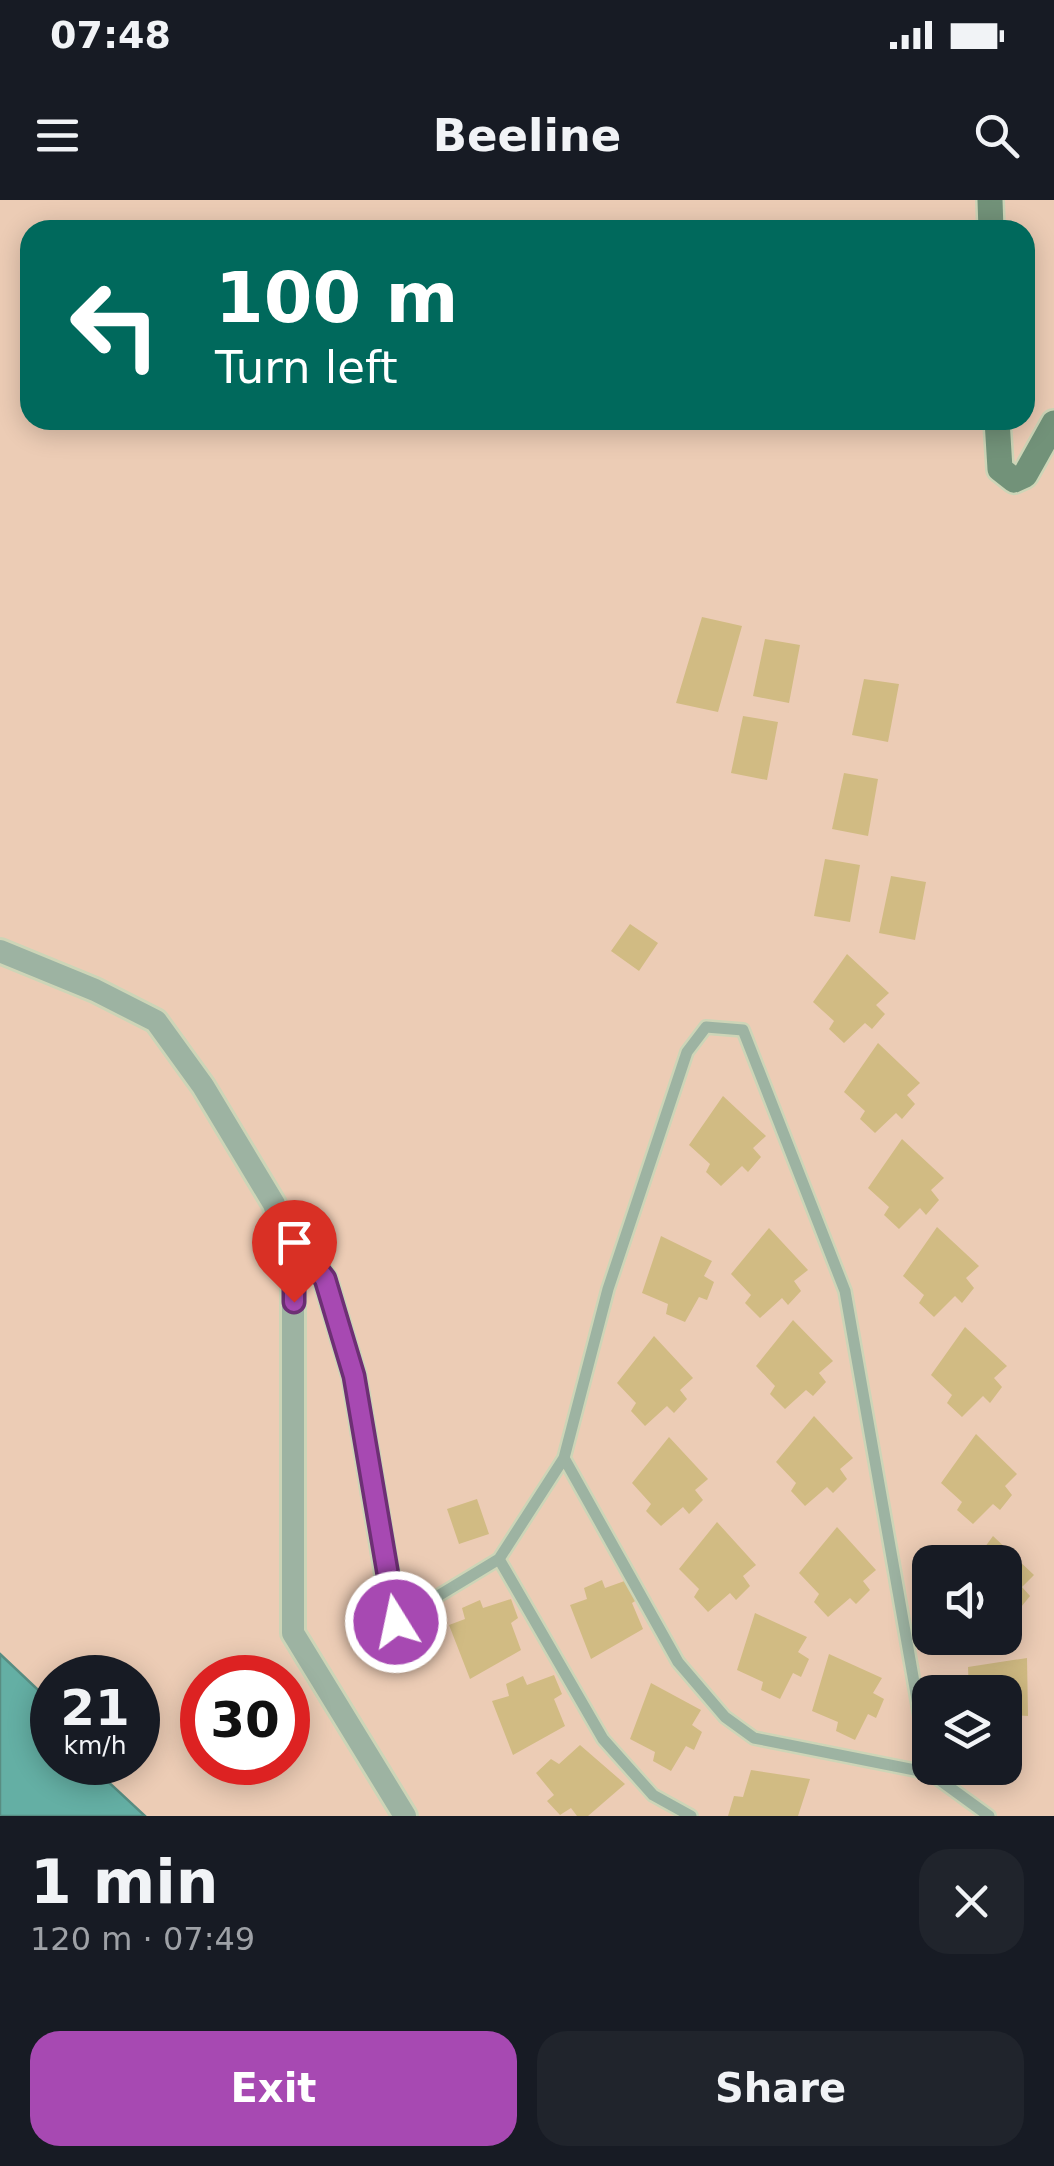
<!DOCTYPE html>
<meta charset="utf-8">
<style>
:root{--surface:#171b24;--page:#20242c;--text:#f1f3f6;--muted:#9ea1a6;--accent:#a749b2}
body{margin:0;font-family:"DejaVu Sans",sans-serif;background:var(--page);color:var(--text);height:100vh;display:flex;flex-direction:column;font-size:38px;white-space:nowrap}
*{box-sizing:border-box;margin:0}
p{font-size:32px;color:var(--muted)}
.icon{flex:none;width:55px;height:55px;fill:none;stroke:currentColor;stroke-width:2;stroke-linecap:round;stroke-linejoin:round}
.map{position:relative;height:1616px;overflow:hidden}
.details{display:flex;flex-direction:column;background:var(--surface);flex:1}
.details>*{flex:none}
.hud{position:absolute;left:20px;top:20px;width:1015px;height:210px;border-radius:30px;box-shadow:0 5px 25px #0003;background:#00695c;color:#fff;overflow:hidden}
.tools{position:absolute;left:912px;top:1345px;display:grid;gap:20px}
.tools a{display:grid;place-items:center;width:110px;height:110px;border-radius:20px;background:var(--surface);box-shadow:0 5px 25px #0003;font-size:50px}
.speed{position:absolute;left:30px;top:1455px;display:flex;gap:20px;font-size:50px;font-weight:700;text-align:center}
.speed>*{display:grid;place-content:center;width:130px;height:130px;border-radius:50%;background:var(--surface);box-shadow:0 5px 25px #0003;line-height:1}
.speed small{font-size:25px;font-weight:400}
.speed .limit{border:15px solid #d22;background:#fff;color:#111}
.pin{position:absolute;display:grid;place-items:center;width:85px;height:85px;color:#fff;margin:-102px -42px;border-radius:50% 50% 50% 0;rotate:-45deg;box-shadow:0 0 10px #0007}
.pin .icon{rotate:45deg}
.me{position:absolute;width:110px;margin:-55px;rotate:350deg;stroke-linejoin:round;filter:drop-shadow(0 0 8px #0008)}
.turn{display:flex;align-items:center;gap:35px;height:210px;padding:0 30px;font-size:45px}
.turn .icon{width:130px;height:130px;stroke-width:2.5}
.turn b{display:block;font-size:70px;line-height:85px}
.round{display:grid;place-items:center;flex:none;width:105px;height:105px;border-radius:30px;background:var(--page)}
.headline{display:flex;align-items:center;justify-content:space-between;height:170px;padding:0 30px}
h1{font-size:60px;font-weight:700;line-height:75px}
.cta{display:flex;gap:20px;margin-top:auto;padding:20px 30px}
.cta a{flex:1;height:115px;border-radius:30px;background:var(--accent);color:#fff;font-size:40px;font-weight:700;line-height:115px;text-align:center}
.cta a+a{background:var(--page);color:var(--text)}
.status{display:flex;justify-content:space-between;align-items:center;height:70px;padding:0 50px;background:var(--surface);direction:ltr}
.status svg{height:28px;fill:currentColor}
header{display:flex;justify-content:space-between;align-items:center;height:130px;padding:0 30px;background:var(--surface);font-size:45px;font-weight:700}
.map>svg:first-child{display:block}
.green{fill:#ecccb5;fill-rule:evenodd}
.water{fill:#64afa4;stroke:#588d82;stroke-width:2.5}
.building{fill:#d1bb83}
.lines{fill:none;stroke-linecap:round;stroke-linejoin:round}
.lane-casing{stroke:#cdd5b7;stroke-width:16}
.street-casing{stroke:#cdd5b7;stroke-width:28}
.secondary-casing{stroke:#cdd5b7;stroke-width:30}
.lane{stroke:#9db3a2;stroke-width:11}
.street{stroke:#9db3a2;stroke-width:22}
.secondary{stroke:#729279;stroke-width:25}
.route-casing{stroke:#6d2f74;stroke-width:25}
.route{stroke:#a749b2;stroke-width:18}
</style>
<div class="status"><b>07:48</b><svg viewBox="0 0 49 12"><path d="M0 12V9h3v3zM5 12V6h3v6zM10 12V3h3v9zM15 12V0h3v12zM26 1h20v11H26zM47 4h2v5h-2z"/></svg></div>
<header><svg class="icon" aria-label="menu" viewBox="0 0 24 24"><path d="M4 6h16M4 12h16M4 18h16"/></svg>Beeline<svg class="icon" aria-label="search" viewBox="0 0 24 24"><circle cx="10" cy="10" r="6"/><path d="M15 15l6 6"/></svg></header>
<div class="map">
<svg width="1054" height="1616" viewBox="0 0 1054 1616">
<rect width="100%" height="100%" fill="#f1fbd9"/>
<path class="green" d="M0,0H1054V1616H0ZM30,30H1025V220H30ZM930,1362H1005V1438H930ZM52,1478H138V1562H52ZM202,1478H288V1562H202ZM930,1492H1005V1568H930Z"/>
<path class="water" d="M0,1454L52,1503V1562L88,1563L145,1616H0Z"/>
<path class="building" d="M702,417L742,426L718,512L676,503Z
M765,439L800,445L789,503L753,496Z
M864,479L899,484L888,542L852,535Z
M743,516L778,522L767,580L731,573Z
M844,573L878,579L868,636L832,629Z
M825,659L860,665L850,722L814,716Z
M891,676L926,682L915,740L879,733Z
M630,724L658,743L639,771L611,751Z
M847,754L889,793L876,805L885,814L872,829L865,823L844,843L829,829L834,821L813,802Z
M878,843L920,883L907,895L915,904L902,919L896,913L875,933L860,919L865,911L844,892Z
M723,896L766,936L753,948L761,957L748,972L742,966L721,986L706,972L710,964L689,945Z
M902,939L944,978L931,990L939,1000L926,1015L920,1008L899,1029L884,1015L889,1007L868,988Z
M937,1027L979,1066L966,1078L974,1088L962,1103L955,1096L934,1117L919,1103L924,1095L903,1076Z
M769,1028L808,1070L794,1081L801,1091L788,1105L782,1098L760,1118L745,1103L751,1095L731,1074Z
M661,1036L712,1061L704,1076L714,1082L707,1100L699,1097L685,1122L666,1114L668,1104L642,1093Z
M793,1120L833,1161L819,1173L826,1182L813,1196L806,1190L785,1209L770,1194L775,1186L756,1166Z
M965,1127L1007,1166L994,1178L1002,1187L990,1203L983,1196L962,1217L947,1203L952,1195L931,1175Z
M654,1136L693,1178L680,1190L687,1199L674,1213L667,1206L645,1226L631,1211L636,1203L617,1183Z
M814,1216L853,1258L840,1269L847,1279L833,1293L827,1287L805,1306L791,1291L796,1283L776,1262Z
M976,1234L1017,1274L1005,1286L1012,1295L1000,1310L993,1304L973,1324L957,1310L962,1302L941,1283Z
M669,1237L708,1279L695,1290L703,1300L689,1314L683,1307L661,1326L646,1311L651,1304L632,1283Z
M477,1299L489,1334L459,1344L447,1309Z
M717,1322L756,1365L743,1376L750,1386L736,1400L730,1393L708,1412L694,1397L699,1389L679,1369Z
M837,1327L876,1370L863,1381L870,1390L856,1404L850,1398L828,1417L814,1402L819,1394L799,1373Z
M993,1336L1034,1375L1022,1387L1030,1396L1017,1412L1011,1405L1005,1411V1362H974Z
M633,1378L640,1398L632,1403L643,1429L591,1459L570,1405L587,1399L584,1388L602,1380L605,1388Z
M511,1399L518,1418L511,1423L521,1450L470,1479L449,1425L465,1419L462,1408L480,1400L483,1408Z
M755,1413L807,1437L798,1452L809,1459L801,1477L793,1473L780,1499L761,1490L763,1482L737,1470Z
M829,1454L882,1478L873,1493L884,1499L876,1518L868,1514L855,1540L836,1531L838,1522L812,1511Z
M1027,1458L1028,1516L1010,1515L1009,1527H1005V1492H969L968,1467Z
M554,1475L562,1494L554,1499L565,1526L513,1555L492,1501L509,1496L506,1484L523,1476L527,1485Z
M651,1483L701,1510L692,1525L702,1532L694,1550L686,1546L671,1571L653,1561L655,1552L630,1539Z
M580,1545L625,1584L588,1616H577L571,1608L560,1615L547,1601L554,1595L536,1573L551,1559L559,1564Z
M751,1570L810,1579L798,1616H728L734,1596L743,1597Z"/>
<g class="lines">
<g class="lane-casing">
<path id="lane" d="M499,1359L603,1539L653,1595L691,1616
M395,1422L499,1359L564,1258
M930,1573L845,1091L743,830L706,827L687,852L608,1089L564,1258L678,1462L725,1517L754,1538L930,1573L989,1616"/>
</g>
<g class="street-casing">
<path id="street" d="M0,751L95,790L156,821L203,886L274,1004L293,1065V1433L405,1616
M288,1031L325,1079L354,1176L395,1422"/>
</g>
<g class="secondary-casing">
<path id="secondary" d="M990,0L991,30
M997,220L1000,269L1014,280L1025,275L1054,223"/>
</g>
<use href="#lane" class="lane"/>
<use href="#street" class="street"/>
<use href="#secondary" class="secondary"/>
</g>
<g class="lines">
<g class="route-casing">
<path id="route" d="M294,1102V1065L279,1020L325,1079L354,1176L396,1422"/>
</g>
<use href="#route" class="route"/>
</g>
</svg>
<div class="tools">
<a><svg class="icon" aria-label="sound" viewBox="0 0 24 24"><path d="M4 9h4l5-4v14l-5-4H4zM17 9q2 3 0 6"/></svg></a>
<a><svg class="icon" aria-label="layers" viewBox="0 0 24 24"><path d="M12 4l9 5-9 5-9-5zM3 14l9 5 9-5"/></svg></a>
</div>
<div class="speed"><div>21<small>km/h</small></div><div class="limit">30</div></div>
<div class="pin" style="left:294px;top:1102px;background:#d93025"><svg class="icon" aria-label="arrive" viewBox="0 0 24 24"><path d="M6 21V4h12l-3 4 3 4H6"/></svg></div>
<svg class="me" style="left:396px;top:1422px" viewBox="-20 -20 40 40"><circle r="17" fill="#a749b2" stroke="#fff" stroke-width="3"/><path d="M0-11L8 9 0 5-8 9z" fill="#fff"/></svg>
<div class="hud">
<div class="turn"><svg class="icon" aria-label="left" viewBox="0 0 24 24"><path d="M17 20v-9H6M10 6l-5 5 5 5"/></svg><div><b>100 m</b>Turn left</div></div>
</div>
</div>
<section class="details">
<div class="headline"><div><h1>1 min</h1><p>120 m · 07:49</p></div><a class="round"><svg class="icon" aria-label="close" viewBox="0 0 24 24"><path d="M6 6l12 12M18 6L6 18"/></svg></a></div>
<div class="cta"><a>Exit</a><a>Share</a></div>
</section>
